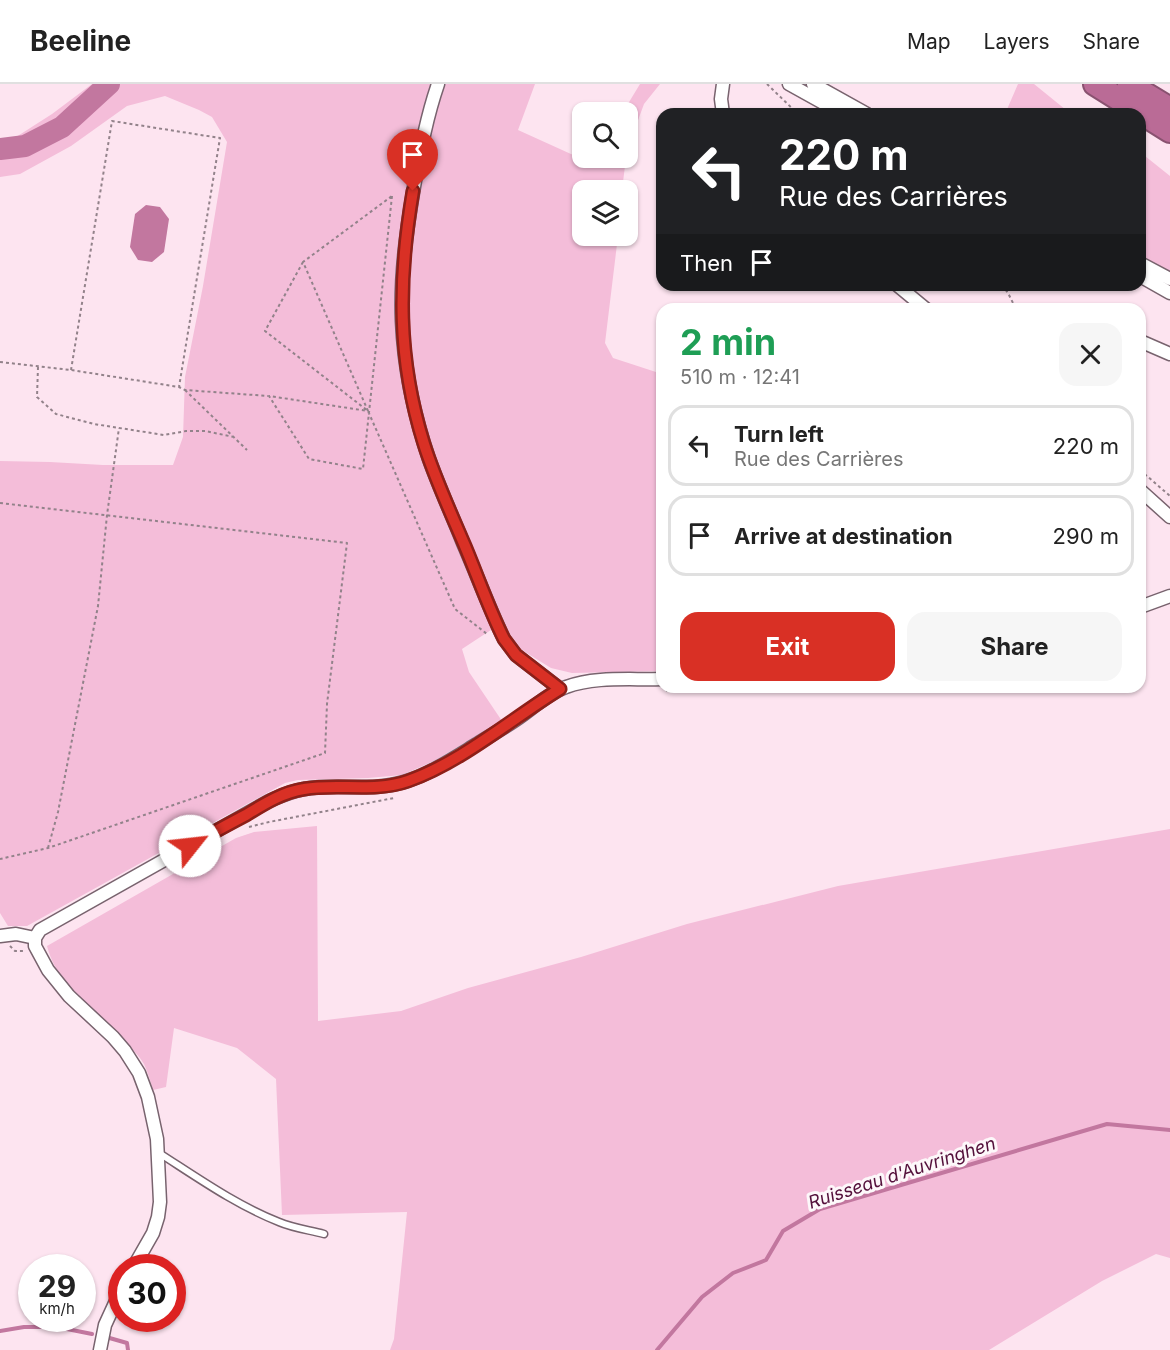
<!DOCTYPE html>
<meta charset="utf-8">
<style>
:root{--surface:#fff;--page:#f6f6f6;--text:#222;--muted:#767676;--line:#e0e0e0;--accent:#d93025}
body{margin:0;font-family:Inter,sans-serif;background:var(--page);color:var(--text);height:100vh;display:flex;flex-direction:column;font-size:22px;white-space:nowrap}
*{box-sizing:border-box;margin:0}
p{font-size:20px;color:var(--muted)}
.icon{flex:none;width:33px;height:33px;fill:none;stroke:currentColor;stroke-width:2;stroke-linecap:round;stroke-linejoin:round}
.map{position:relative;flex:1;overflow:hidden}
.panel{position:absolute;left:656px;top:219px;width:490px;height:390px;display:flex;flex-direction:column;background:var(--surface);border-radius:18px;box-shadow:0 2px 4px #0004}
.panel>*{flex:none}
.hud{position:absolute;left:656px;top:24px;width:490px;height:183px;border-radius:18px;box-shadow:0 2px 4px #0004;background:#202124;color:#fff;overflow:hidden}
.controls{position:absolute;left:572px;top:18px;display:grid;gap:12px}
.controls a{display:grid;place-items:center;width:66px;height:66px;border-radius:12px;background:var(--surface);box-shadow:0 2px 4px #0004;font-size:30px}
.speed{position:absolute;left:18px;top:1170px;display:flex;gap:12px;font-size:30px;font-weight:700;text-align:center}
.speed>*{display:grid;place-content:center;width:78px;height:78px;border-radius:50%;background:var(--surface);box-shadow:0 2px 4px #0004;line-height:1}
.speed small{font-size:15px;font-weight:400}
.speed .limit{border:9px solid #d22;background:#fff;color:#111}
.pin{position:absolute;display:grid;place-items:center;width:51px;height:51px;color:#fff;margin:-62px -26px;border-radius:50% 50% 50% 0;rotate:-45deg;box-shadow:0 0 6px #0007}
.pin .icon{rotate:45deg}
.me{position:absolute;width:66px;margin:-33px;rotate:61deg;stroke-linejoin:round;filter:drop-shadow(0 0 4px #0008)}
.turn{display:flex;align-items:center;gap:21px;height:126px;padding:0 24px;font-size:27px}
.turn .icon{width:78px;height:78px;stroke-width:2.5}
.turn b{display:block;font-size:42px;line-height:51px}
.then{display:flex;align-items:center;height:57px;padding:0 24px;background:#0003;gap:12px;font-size:22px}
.round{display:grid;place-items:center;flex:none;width:63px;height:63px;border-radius:18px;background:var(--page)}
.summary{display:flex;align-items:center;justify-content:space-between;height:102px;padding:0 24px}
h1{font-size:36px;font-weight:700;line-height:45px;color:#1e9e55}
.primary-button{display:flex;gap:12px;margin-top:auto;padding:12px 24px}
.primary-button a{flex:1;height:69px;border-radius:18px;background:var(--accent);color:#fff;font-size:24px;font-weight:700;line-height:69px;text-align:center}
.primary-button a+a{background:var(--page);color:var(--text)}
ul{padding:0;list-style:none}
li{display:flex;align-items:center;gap:18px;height:81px;margin:0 12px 9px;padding:0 12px;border:3px solid var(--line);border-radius:18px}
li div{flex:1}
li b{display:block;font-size:22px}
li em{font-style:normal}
header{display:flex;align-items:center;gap:36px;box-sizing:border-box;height:84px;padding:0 30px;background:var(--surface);border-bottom:2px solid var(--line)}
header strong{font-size:28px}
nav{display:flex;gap:33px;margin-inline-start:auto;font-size:21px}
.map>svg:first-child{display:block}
.green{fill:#f4bdd9}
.water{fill:#c2779f}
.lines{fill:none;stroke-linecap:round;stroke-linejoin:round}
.stream{stroke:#c2779f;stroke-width:4}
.river{stroke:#c2779f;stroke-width:22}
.lane-casing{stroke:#78636e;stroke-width:9}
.street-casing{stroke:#78636e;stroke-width:15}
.highway-casing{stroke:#895270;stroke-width:26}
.path{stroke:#92828a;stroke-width:2;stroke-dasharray:3 3;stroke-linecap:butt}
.lane{stroke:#fff;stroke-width:6}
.street{stroke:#fff;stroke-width:12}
.highway{stroke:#ba6b96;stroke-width:22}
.route-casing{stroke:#8d1f18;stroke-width:15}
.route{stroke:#d93025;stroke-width:10}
.labels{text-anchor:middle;stroke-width:6;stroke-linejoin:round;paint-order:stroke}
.water-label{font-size:18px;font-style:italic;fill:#54103b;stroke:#fdf8fa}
</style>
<header>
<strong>Beeline</strong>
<nav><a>Map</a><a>Layers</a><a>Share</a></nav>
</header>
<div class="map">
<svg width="1170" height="1266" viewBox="0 0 1170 1266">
<rect width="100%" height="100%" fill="#fde4f0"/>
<path class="green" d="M92,0H535L518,46L593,80L597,74H626L622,106H582V152H618L605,259L613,274L659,289L661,291V587L572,589L551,584L512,560L494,544L462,565L469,588L502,637L434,677L402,691L368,694L298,696L285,699L27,842H8L0,829V377L50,378L103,381H173L183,353L185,293L203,202L227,58L212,33L199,26L165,12L127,22L71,62L20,90L0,93V56L13,55L52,30Z
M640,0H660L644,20L627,66V28H623Z
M1018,0H1034L1071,30H1005Z
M1140,68L1170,92V188L1140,171Z
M317,742L318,937L401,927L468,904L581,873L687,840L838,802L1170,745V1174L1156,1170L1102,1197L989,1266H390L394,1255L407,1128L282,1131L276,995L237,964L174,944L166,1003L153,1006C150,997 148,988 144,980C140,973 134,967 129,962C100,930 58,905 47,862L236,754L254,748Z"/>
<path class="water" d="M146,121L160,123L169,135L164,168L152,178L138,176L130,163L135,130Z"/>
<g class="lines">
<path class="stream" d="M0,1247L24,1243H57L92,1250
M106,1253L127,1259L128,1266
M657,1266L702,1213L733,1189L766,1176L783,1147L820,1125L1107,1040L1170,1046"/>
<path class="river" d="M0,65L25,62L62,43L109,0"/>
<g class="lane-casing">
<path id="lane" d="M159,1069C198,1094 236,1121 279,1138C293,1144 309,1146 324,1150"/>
</g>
<g class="street-casing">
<path id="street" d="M438,0C427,32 421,64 415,97C407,143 400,190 402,237C404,284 414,331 429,375C439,403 452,431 463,459C477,491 489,524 504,555L516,571L560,605
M723,0L721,15L723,30
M789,0L843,30
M813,0L867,30
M1140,179L1170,195
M1140,192L1170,209
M897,201L926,225
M1140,257L1170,270
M1140,406L1170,433
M1140,523L1170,512
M0,852L16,850L35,854
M133,1184L153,1149L158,1133L160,1118L157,1055L148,1013L139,989L125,967L113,953L69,912L48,886L35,862V854L40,846L269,717C280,712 292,707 304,705C337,699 371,708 404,698C430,690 454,674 477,660C491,651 506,643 520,633C534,623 549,609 566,603C595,592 630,596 662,595
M100,1266L105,1241L122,1204"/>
</g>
<g class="highway-casing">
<path id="highway" d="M1095,0L1170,47
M1129,0L1170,25"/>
</g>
<path class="path" d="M767,0L798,30
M707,28L709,30
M392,112L363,385L309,375L269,312L368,327L303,178L392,112
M303,178L265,247L368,327L455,525L487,550
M1002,201L1008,209L1016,225
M0,278L71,286L179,303L185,306L268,312
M38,283L37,313L56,330L94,340L164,351L186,347H205L234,353
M71,286L112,37L220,54L179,303
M185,306L247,366
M1140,386L1170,412
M0,419L347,459L327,620L325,669L48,764L0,775
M666,607L834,605L870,603
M249,743L269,738L394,714
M48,764L58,728L98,522L107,431L119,344
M10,862L15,867H23"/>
<use href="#lane" class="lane"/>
<use href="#street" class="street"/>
<use href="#highway" class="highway"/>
</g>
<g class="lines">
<g class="route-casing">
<path id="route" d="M190,762C208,751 227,741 246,731C264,720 283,708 304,705C338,699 374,709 408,697C462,678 511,635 560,605L516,571L504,555C489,525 478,493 465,462C451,429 435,395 424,360C397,274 398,195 413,107"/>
</g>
<use href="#route" class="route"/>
</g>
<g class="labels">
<g class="water-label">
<text transform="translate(902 1089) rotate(-18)" y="6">Ruisseau d'Auvringhen</text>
</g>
</g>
</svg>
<div class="controls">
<a><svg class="icon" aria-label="search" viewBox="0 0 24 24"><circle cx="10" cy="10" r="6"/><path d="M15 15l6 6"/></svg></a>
<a><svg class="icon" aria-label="layers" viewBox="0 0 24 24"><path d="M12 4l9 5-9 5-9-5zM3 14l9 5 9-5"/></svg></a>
</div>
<div class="speed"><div>29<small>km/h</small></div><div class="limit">30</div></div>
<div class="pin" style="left:413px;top:107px;background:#d93025"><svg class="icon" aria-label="arrive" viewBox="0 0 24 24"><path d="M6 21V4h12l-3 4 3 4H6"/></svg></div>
<svg class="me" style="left:190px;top:762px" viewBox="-20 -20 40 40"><circle r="19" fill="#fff"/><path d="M0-13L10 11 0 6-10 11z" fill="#d93025"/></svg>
<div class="hud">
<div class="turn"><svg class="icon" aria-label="left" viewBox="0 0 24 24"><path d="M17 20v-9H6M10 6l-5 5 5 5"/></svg><div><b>220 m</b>Rue des Carrières</div></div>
<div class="then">Then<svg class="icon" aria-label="arrive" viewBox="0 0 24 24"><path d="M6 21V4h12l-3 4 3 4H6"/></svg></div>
</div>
<section class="panel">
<div class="summary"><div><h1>2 min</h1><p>510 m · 12:41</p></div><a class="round"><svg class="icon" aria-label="close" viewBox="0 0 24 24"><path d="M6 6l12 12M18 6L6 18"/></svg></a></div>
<ul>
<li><svg class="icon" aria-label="left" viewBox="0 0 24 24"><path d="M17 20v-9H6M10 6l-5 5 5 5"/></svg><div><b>Turn left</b><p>Rue des Carrières</p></div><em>220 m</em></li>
<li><svg class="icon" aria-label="arrive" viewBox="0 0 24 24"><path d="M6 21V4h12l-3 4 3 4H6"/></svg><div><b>Arrive at destination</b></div><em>290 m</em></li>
</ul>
<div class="primary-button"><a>Exit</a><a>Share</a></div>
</section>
</div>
